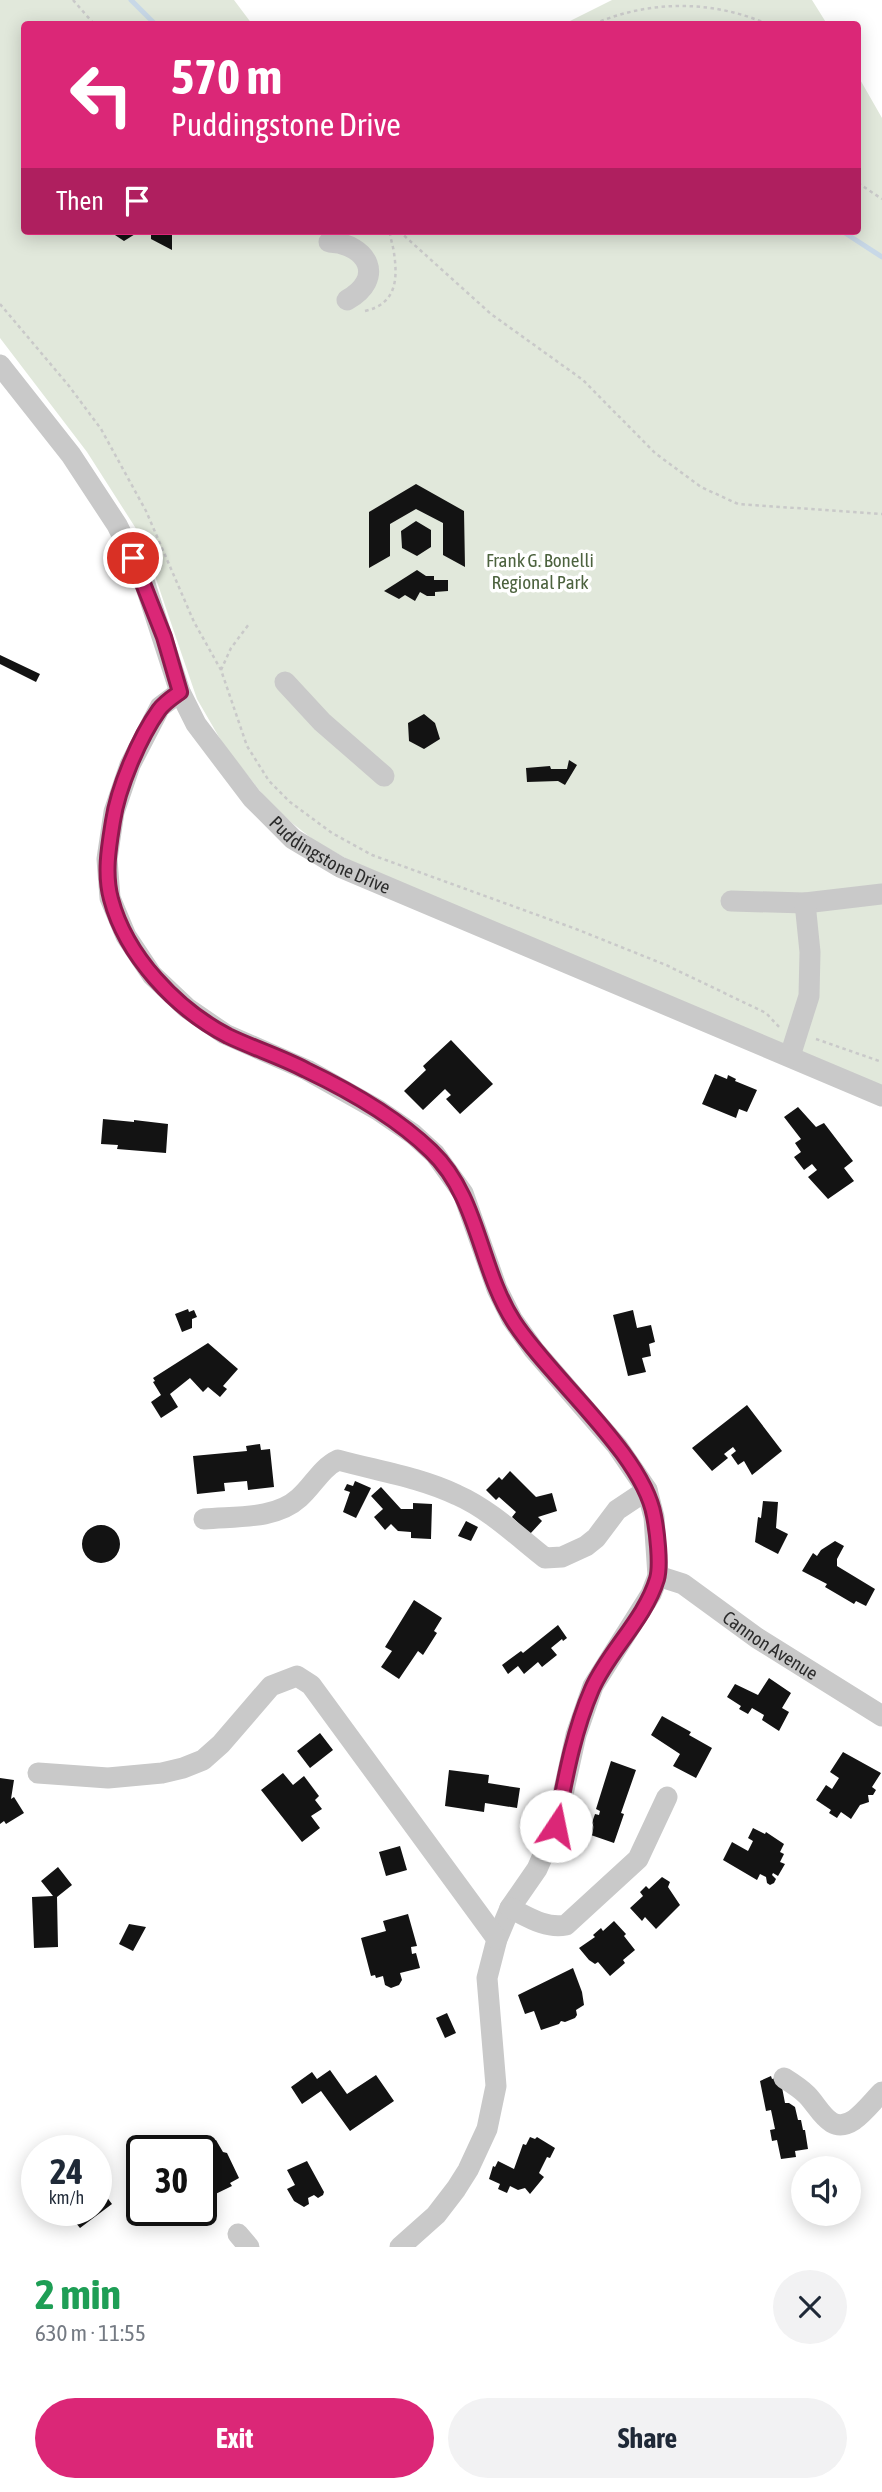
<!DOCTYPE html>
<meta charset="utf-8">
<style>
:root{--surface:#fff;--page:#f2f2f3;--text:#1f2937;--muted:#747a83;--accent:#db2777}
body{margin:0;font-family:"Asap Condensed",sans-serif;background:var(--page);color:var(--text);height:100vh;display:flex;flex-direction:column;font-size:26px;white-space:nowrap}
*{box-sizing:border-box;margin:0}
p{font-size:23px;color:var(--muted)}
.icon{flex:none;width:38px;height:38px;fill:none;stroke:currentColor;stroke-width:2;stroke-linecap:round;stroke-linejoin:round}
.map{position:relative;height:2247px;overflow:hidden}
.side{display:flex;flex-direction:column;background:var(--surface);flex:1}
.side>*{flex:none}
.banner{position:absolute;left:21px;top:21px;width:840px;height:214px;border-radius:7px;box-shadow:0 4px 18px #0003;background:#db2777;color:#fff;overflow:hidden}
.buttons{position:absolute;left:791px;top:2156px;display:grid;gap:14px}
.buttons a{display:grid;place-items:center;width:70px;height:70px;border-radius:50%;background:var(--surface);box-shadow:0 4px 18px #0003;font-size:35px}
.speed{position:absolute;left:21px;top:2135px;display:flex;gap:14px;font-size:35px;font-weight:700;text-align:center}
.speed>*{display:grid;place-content:center;width:91px;height:91px;border-radius:50%;background:var(--surface);box-shadow:0 4px 18px #0003;line-height:1}
.speed small{font-size:18px;font-weight:400}
.speed .limit{border:4px solid #111;border-radius:10px;background:#fff;color:#111}
.pin{position:absolute;display:grid;place-items:center;width:60px;height:60px;color:#fff;margin:-30px;border:4px solid #fff;border-radius:50%;box-shadow:0 2px 7px #0007}
.me{position:absolute;width:77px;margin:-38px;rotate:11deg;stroke-linejoin:round;filter:drop-shadow(0 0 5px #0008)}
.turn{display:flex;align-items:center;gap:24px;height:147px;padding:0 35px;font-size:32px}
.turn .icon{width:91px;height:91px;stroke-width:2.5}
.turn b{display:block;font-size:49px;line-height:60px}
.then{display:flex;align-items:center;height:66px;padding:0 35px;background:#0003;gap:14px;font-size:26px}
.round{display:grid;place-items:center;flex:none;width:74px;height:74px;border-radius:37px;background:var(--page)}
.headline{display:flex;align-items:center;justify-content:space-between;height:119px;padding:0 35px}
h1{font-size:42px;font-weight:700;line-height:52px;color:#1e9e55}
.button{display:flex;gap:14px;margin-top:auto;padding:14px 35px}
.button a{flex:1;height:80px;border-radius:42px;background:var(--accent);color:#fff;font-size:28px;font-weight:700;line-height:80px;text-align:center}
.button a+a{background:var(--page);color:var(--text)}
.map>svg:first-child{display:block}
.green{fill:#e1e8db}
.lines{fill:none;stroke-linecap:round;stroke-linejoin:round}
.stream{stroke:#c8d8e7;stroke-width:5}
.building{fill:#131313}
.path{stroke:#c9c9c9;stroke-width:2.5;stroke-dasharray:3.5 3.5;stroke-linecap:butt}
.minor{stroke:#c9c9c9;stroke-width:21}
.route-casing{stroke:#8e194d;stroke-width:18}
.route{stroke:#db2777;stroke-width:12}
.labels{text-anchor:middle;stroke-width:7;stroke-linejoin:round;paint-order:stroke}
.park-label{font-size:19px;fill:#4c623e;stroke:#fff}
.street-label{font-size:19px;fill:#2c2c2c;stroke:#fff}
</style>
<div class="map">
<svg width="882" height="2247" viewBox="0 0 882 2247">
<rect width="100%" height="100%" fill="#fff"/>
<path class="green" d="M0,0H234L252,24H24V231H858V76L882,118V1089L347,859L315,841L292,823L267,800L223,744L197,699L142,538L87,452L0,338Z
M612,0H812L827,24H564Z"/>
<g class="lines">
<path class="stream" d="M131,0L155,24
M842,231L882,257"/>
</g>
<path class="building" d="M109,231H140L124,241Z
M151,231H172V250L151,239Z
M416,484L464,511L465,567L443,555V523L416,509L390,524V556L369,568V512Z
M416,521L431,530V547L417,556L402,548L401,531Z
M417,570L426,576H434V580H448V591L435,592V596H427L420,592L415,601L405,595L399,599L384,591Z
M0,655L40,674L36,682L0,664Z
M424,714L435,723L440,739L424,749L409,741L408,723Z
M569,760L577,765L565,785L558,781L527,782L526,768L550,766L551,769H567Z
M451,1040L493,1084L460,1114L446,1099L451,1095L445,1089L423,1110L404,1091L426,1070L423,1066Z
M715,1074L727,1079L728,1075L736,1079L735,1081L757,1090L747,1112L739,1109L736,1118L702,1104Z
M798,1107L816,1127L824,1123L853,1161L844,1168L854,1181L828,1199L808,1177L817,1170L812,1164L804,1170L794,1157L801,1152L795,1143L801,1139L784,1117Z
M103,1119L134,1122V1120L168,1124L166,1153L117,1149L118,1145L101,1144Z
M188,1309L189,1312L194,1310L197,1317L192,1319V1328L182,1332L175,1314Z
M633,1310L637,1328L651,1325L655,1342L649,1344L651,1356L642,1358L646,1372L628,1376L613,1315Z
M208,1343L238,1369L223,1386L227,1389L220,1397L208,1387L203,1392L190,1378L170,1394L178,1407L161,1418L151,1402L161,1395L153,1382L155,1381L153,1378Z
M747,1405L782,1451L752,1475L744,1461L738,1465L731,1455L736,1451L733,1447L724,1454L728,1458L712,1471L692,1448Z
M260,1444L261,1450L270,1449L274,1487L248,1490L247,1481L224,1483L225,1491L197,1494L193,1456L247,1451L246,1446Z
M510,1471L536,1497L552,1493L557,1511L538,1517L542,1521L530,1534L512,1517L516,1512L499,1497L496,1500L486,1490L499,1477L502,1480Z
M355,1481L371,1488L356,1518L343,1512L350,1492L344,1490L347,1484L353,1486Z
M381,1487L401,1509H413V1503L432,1504L431,1539L411,1538V1532L398,1531L391,1524L385,1530L374,1517L383,1509L371,1496Z
M763,1501L778,1502L776,1528L788,1534L778,1554L755,1542L758,1517L761,1518Z
M466,1521L478,1527L471,1541L458,1536Z
M82 1544a19 19 0 1 1 38 0a19 19 0 1 1-38 0Z
M835,1541L844,1546L837,1559V1566L875,1589L866,1606L856,1601L854,1604L825,1587L827,1584L802,1571L813,1553L817,1556L821,1550Z
M414,1600L442,1618L434,1631L437,1633L423,1655L418,1651L399,1679L381,1667L392,1651L385,1647Z
M558,1625L567,1638L563,1641L562,1639L551,1648L557,1655L542,1667L538,1662L524,1674L518,1666L508,1674L502,1665L521,1651L523,1653Z
M769,1678L791,1693L782,1708L789,1712L779,1731L762,1720L764,1715L752,1708L748,1714L739,1709L741,1706L727,1697L735,1684L758,1695Z
M662,1716L691,1732L689,1735L712,1748L696,1778L673,1766L680,1754L651,1735Z
M320,1733L333,1750L310,1768L297,1751Z
M843,1752L881,1773L872,1787L876,1790L873,1795H868L869,1802L860,1805L851,1819L841,1812L837,1818L829,1813L831,1810L816,1800L826,1785L832,1789L839,1778L830,1772Z
M611,1761L636,1770L621,1813L624,1814L614,1843L588,1834L595,1814L599,1815L600,1811L596,1809Z
M449,1770L489,1775L488,1783L520,1788L517,1808L485,1803L484,1812L445,1806Z
M283,1773L293,1785L304,1776L319,1796L315,1800L322,1809L311,1816L320,1828L302,1842L261,1790Z
M0,1778L14,1780L11,1799L14,1797L24,1813L6,1824L4,1821L0,1824Z
M753,1828L765,1834L766,1832L784,1844L780,1852L784,1854L780,1862L785,1864L778,1876L773,1873L772,1875L776,1879L774,1883L770,1885L767,1883L766,1877L760,1874L757,1880L723,1860L732,1842L748,1851L753,1841L748,1838Z
M400,1846L407,1870L386,1876L379,1852Z
M58,1867L72,1885L57,1897L58,1947L34,1948L32,1897L53,1896L41,1881Z
M662,1877L670,1882L668,1887L680,1905L656,1929L645,1917L642,1921L630,1908L643,1896L640,1892L646,1886L649,1889Z
M408,1914L417,1946L411,1947L412,1954L416,1953L420,1968L400,1973L402,1980L399,1985L391,1988L385,1985L383,1976L376,1978L375,1975L371,1976L361,1938L386,1931L383,1921Z
M614,1921L626,1934L624,1936L635,1950L623,1960L625,1963L610,1976L598,1962L595,1964L589,1960L579,1948L595,1937L593,1935L601,1928L603,1931Z
M129,1924L146,1927L133,1951L119,1944Z
M573,1968L582,1992L584,2005L576,2010L577,2015L575,2018L565,2022L561,2021L559,2024L541,2030L534,2011L525,2014L518,1995Z
M447,2013L456,2033L445,2038L436,2018Z
M330,2070L347,2094L376,2075L394,2101L350,2131L321,2091L302,2104L291,2087L312,2072L317,2079Z
M771,2076L772,2079L780,2077L785,2103H789L795,2107L798,2120H801L803,2130H805L808,2149L795,2151L796,2157L781,2159L777,2140L772,2141L770,2130L775,2129L771,2110L766,2111L760,2081Z
M530,2137L535,2139L537,2137L555,2148L550,2158L547,2157L539,2173L544,2177L530,2194L525,2188L518,2190L510,2186L507,2193L498,2189L500,2184L489,2179L493,2166L495,2167L498,2161L514,2169L523,2144L526,2145Z
M216,2140L223,2152L227,2153L239,2178L230,2183L232,2186L201,2201V2149Z
M307,2161L324,2192L323,2195L318,2198L314,2195L308,2198L309,2204L304,2207L294,2201L287,2189L295,2185L287,2170Z
M103,2192L112,2204L80,2228L71,2217L79,2210H96V2197Z"/>
<g class="lines">
<path class="path" d="M73,0L94,24
M594,24C649,0 713,0 767,24
M858,183L882,199
M399,231L491,314L583,380L655,453L701,487L738,504L882,514
M0,304L69,386L101,429L146,511L194,622L221,670L247,746L269,781L290,802L332,833L372,855L576,929L666,965L766,1013L780,1028
M365,311C396,304 398,280 394,253C393,245 390,238 390,231
M221,670L231,648L249,624
M816,1039L882,1062"/>
<g class="minor">
<path d="M329,242C369,244 385,279 347,300"/>
<path id="s1" d="M0,365L71,455L117,525L142,575L180,692L196,724L252,798L293,839L340,867L882,1096"/>
<path d="M285,682L322,722L384,776"/>
<path d="M180,692L160,707L130,765L114,812L107,859L110,898L126,936L152,975L187,1008L225,1034L307,1070L378,1110L413,1134L435,1154L463,1193L497,1289L512,1319L534,1350L617,1446L647,1490L654,1517L658,1576L651,1594L593,1686L576,1735L556,1826L537,1869L510,1908L497,1939L487,1978L496,2086L487,2129L468,2170L456,2189L436,2215L400,2247"/>
<path d="M731,901L805,903L882,894"/>
<path d="M790,1056L809,996L810,952L805,903"/>
<path d="M204,1519C234,1516 275,1520 299,1498C313,1486 321,1468 338,1460C378,1471 419,1477 457,1495C489,1509 517,1536 545,1558L562,1557L586,1546L596,1538L617,1510L647,1490"/>
<path id="s2" d="M658,1576L683,1584L757,1638L882,1716"/>
<path d="M38,1773L108,1778L162,1773L183,1768L203,1760L221,1744L271,1686L297,1676L311,1685L497,1939"/>
<path d="M510,1908C528,1917 546,1929 566,1925L638,1859L667,1797"/>
<path d="M784,2078C792,2083 800,2088 807,2095C820,2108 830,2136 854,2120C864,2113 873,2101 882,2092"/>
<path d="M238,2234L249,2247"/>
</g>
</g>
<g class="lines">
<g class="route-casing">
<path id="route" d="M133,558L164,637L180,692C173,697 164,703 159,710C139,738 118,788 113,821C109,846 104,873 111,899C126,956 176,1009 228,1036C253,1048 281,1057 306,1070C350,1091 396,1117 431,1151C479,1197 479,1268 514,1322C550,1378 643,1454 654,1516C657,1531 661,1565 657,1579C645,1619 608,1652 592,1689C573,1733 565,1780 556,1826"/>
</g>
<use href="#route" class="route"/>
</g>
<g class="labels">
<g class="park-label">
<text x="540" y="567">Frank G. Bonelli<tspan x="540" dy="22">Regional Park</tspan></text>
</g>
<g class="street-label">
<text dy="7" stroke="none"><textPath href="#s1" startOffset="604">Puddingstone Drive</textPath></text>
<text dy="7" stroke="none"><textPath href="#s2" startOffset="133">Cannon Avenue</textPath></text>
</g>
</g>
</svg>
<div class="buttons">
<a><svg class="icon" aria-label="sound" viewBox="0 0 24 24"><path d="M4 9h4l5-4v14l-5-4H4zM17 9q2 3 0 6"/></svg></a>
</div>
<div class="speed"><div>24<small>km/h</small></div><div class="limit">30</div></div>
<div class="pin" style="left:133px;top:558px;background:#d93025"><svg class="icon" aria-label="arrive" viewBox="0 0 24 24"><path d="M6 21V4h12l-3 4 3 4H6"/></svg></div>
<svg class="me" style="left:556px;top:1826px" viewBox="-20 -20 40 40"><circle r="19" fill="#fff"/><path d="M0-13L10 11 0 6-10 11z" fill="#db2777"/></svg>
<div class="banner">
<div class="turn"><svg class="icon" aria-label="left" viewBox="0 0 24 24"><path d="M17 20v-9H6M10 6l-5 5 5 5"/></svg><div><b>570 m</b>Puddingstone Drive</div></div>
<div class="then">Then<svg class="icon" aria-label="arrive" viewBox="0 0 24 24"><path d="M6 21V4h12l-3 4 3 4H6"/></svg></div>
</div>
</div>
<section class="side">
<div class="headline"><div><h1>2 min</h1><p>630 m · 11:55</p></div><a class="round"><svg class="icon" aria-label="close" viewBox="0 0 24 24"><path d="M6 6l12 12M18 6L6 18"/></svg></a></div>
<div class="button"><a>Exit</a><a>Share</a></div>
</section>
